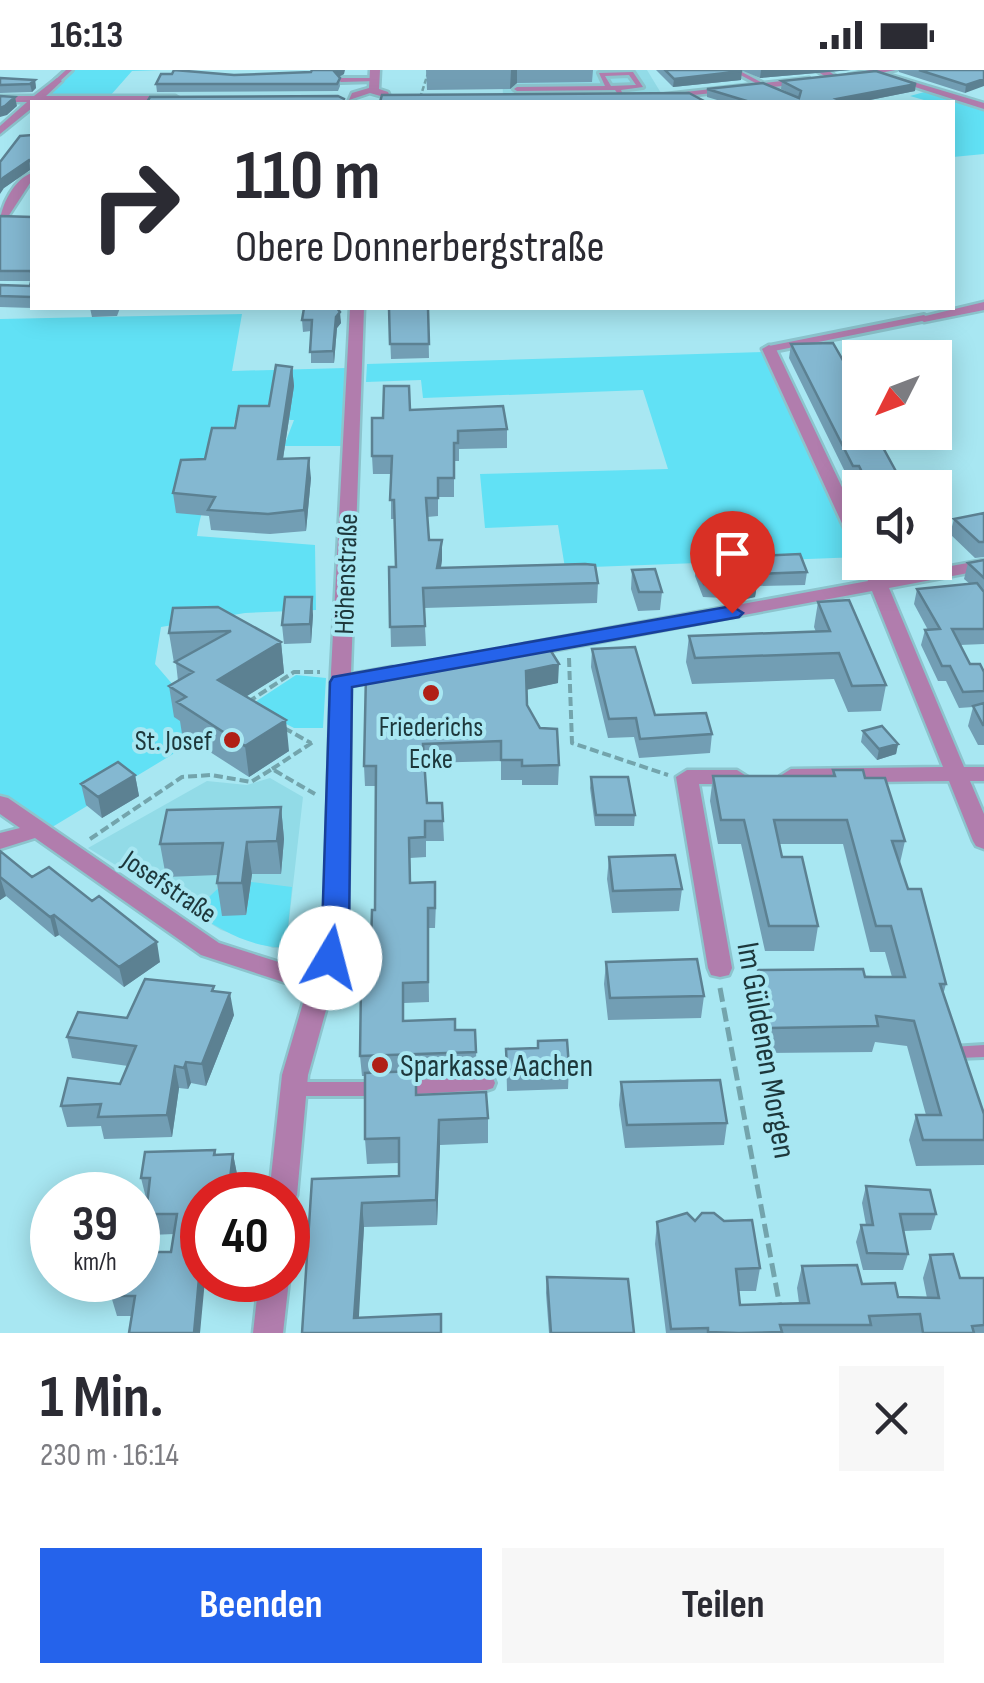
<!DOCTYPE html>
<html lang="de">
<meta charset="utf-8">
<style>
:root{--surface:#fff;--page:#f7f7f7;--text:#2b2b33;--muted:#7c7c81;--accent:#2563eb}
body{margin:0;font-family:"Sofia Sans Condensed",sans-serif;background:var(--page);color:var(--text);height:100vh;display:flex;flex-direction:column;font-size:38px;white-space:nowrap}
*{box-sizing:border-box;margin:0}
p{font-size:32px;color:var(--muted)}
.icon{flex:none;width:55px;height:55px;fill:none;stroke:currentColor;stroke-width:2;stroke-linecap:round;stroke-linejoin:round}
.map{position:relative;height:1263px;overflow:hidden}
.drawer{display:flex;flex-direction:column;background:var(--surface);flex:1}
.drawer>*{flex:none}
.top-card{position:absolute;left:30px;top:30px;width:925px;height:210px;border-radius:0px;box-shadow:0 5px 25px #0003;background:#fff;color:var(--text);overflow:hidden}
.needle{width:65px;rotate:228deg}
.tools{position:absolute;left:842px;top:270px;display:grid;gap:20px}
.tools a{display:grid;place-items:center;width:110px;height:110px;border-radius:0px;background:var(--surface);box-shadow:0 5px 25px #0003;font-size:50px}
.speed{position:absolute;left:30px;top:1102px;display:flex;gap:20px;font-size:50px;font-weight:700;text-align:center}
.speed>*{display:grid;place-content:center;width:130px;height:130px;border-radius:50%;background:var(--surface);box-shadow:0 5px 25px #0003;line-height:1}
.speed small{font-size:25px;font-weight:400}
.speed .limit{border:15px solid #d22;background:#fff;color:#111}
.pin{position:absolute;display:grid;place-items:center;width:85px;height:85px;color:#fff;margin:-102px -42px;border-radius:50% 50% 50% 0;rotate:-45deg;box-shadow:0 0 10px #0007}
.pin .icon{rotate:45deg}
.me{position:absolute;width:110px;margin:-55px;rotate:8deg;stroke-linejoin:round;filter:drop-shadow(0 0 8px #0008)}
.turn{display:flex;align-items:center;gap:35px;height:210px;padding:0 40px;font-size:45px}
.turn .icon{width:130px;height:130px;stroke-width:2.5}
.turn b{display:block;font-size:70px;line-height:85px}
.round{display:grid;place-items:center;flex:none;width:105px;height:105px;border-radius:0px;background:var(--page)}
.overview{display:flex;align-items:center;justify-content:space-between;height:170px;padding:0 40px}
h1{font-size:60px;font-weight:700;line-height:75px}
.cta{display:flex;gap:20px;margin-top:auto;padding:20px 40px}
.cta a{flex:1;height:115px;border-radius:0px;background:var(--accent);color:#fff;font-size:40px;font-weight:700;line-height:115px;text-align:center}
.cta a+a{background:var(--page);color:var(--text)}
.status{display:flex;justify-content:space-between;align-items:center;height:70px;padding:0 50px;background:var(--surface);direction:ltr}
.status svg{height:28px;fill:currentColor}
.map>svg:first-child{display:block}
.built{fill:#92dbe7}
.green{fill:#61e1f5}
.lines{fill:none;stroke-linecap:round;stroke-linejoin:round}
.service-casing{stroke:#8cc4cd;stroke-width:6}
.minor-casing{stroke:#8cc4cd;stroke-width:5}
.tertiary-casing{stroke:#8cc4cd;stroke-width:5}
.path-far2{stroke:#73a4ac;stroke-width:2.5;stroke-dasharray:5 2.5;stroke-linecap:butt}
.path-far1{stroke:#73a4ac;stroke-width:4;stroke-dasharray:9 4;stroke-linecap:butt}
.path{stroke:#73a4ac;stroke-width:5;stroke-dasharray:14 6;stroke-linecap:butt}
.service{fill:#b17dad;fill-rule:evenodd}
.minor{fill:#b17dad;fill-rule:evenodd}
.tertiary{fill:#b17dad;fill-rule:evenodd}
.wall{fill:#729eb4}
.shaded-wall{fill:#5c8192}
.building{fill:#84b8d1;stroke:#5c8192;stroke-width:2.5}
.route{fill:#2563eb;stroke:#184099;stroke-width:2.5}
.poi-dot{fill:#b02016;stroke:#a8e7f2;stroke-width:4}
.labels{text-anchor:middle;stroke-width:8;stroke-linejoin:round;paint-order:stroke}
.street-label{font-size:28px;fill:#1d373b;stroke:#a8e7f2}
.poi-label{font-size:28px;fill:#1d373b;stroke:#a8e7f2}
.near-street-label{font-size:32px;fill:#1d373b;stroke:#a8e7f2}
.near-poi-label{font-size:32px;fill:#1d373b;stroke:#a8e7f2;text-anchor:start}
</style>
<div class="status"><b>16:13</b><svg viewBox="0 0 49 12"><path d="M0 12V9h3v3zM5 12V6h3v6zM10 12V3h3v9zM15 12V0h3v12zM26 1h20v11H26zM47 4h2v5h-2z"/></svg></div>
<div class="map">
<svg width="984" height="1263" viewBox="0 0 984 1263">
<rect width="100%" height="100%" fill="#a8e7f2"/>
<path class="built" d="M502,0H647L661,23L503,26Z
M270,708L303,727L286,877L273,878L221,860L88,778L207,711L247,715Z"/>
<path class="green" d="M72,0H162L132,1L110,26H45Z
M928,21L984,38V84L953,87L952,32H931L910,26Z
M242,244L232,301L346,298L342,376H284L294,350L235,349C229,391 202,423 197,466L315,475L316,540L245,543L161,557L155,594L180,623L191,658L182,664L173,684L49,759L0,724V249Z
M763,282L860,487L565,498L558,455L485,458L480,404L668,399L643,320L423,328L421,310L366,312L367,294Z
M296,605L326,608L323,658H294L255,638V632Z
M227,810L246,845L251,812L292,817L286,877C252,879 220,859 193,842Z"/>
<g class="lines">
<g class="service-casing">
<path id="service" d="M66,0H72L59,12H55V10Z
M731,0H738L798,32H791Z
M633,2L643,17L621,20L623,25L620,27L615,20L517,21L514,19L517,17L605,16L599,3ZM629,5L636,15L611,16L605,6Z
M375,8L377,11L341,12L338,10L341,8Z
M924,245L928,248L927,250L769,282L765,279L769,276Z
M984,975V987L958,988L952,987L950,982L952,977Z
M487,1006L493,1008L495,1013L493,1018L487,1020L399,1025L393,1023L391,1018L393,1013L399,1011Z
M294,1012H379L385,1014L387,1019L385,1024L379,1026H294L288,1024L286,1019L288,1014Z"/>
</g>
<g class="minor-casing">
<path id="minor" d="M815,0H827L839,8L831,10Z
M870,0H896L853,8L848,5Z
M890,5L984,33V39L890,9Z
M57,8L62,11L46,26H175L180,29L175,32H32V38L0,64V56L27,32H0V26H34Z
M809,8L812,13L664,28L659,25Z
M32,103V110L4,153L0,154C0,136 15,108 32,103Z
M984,232V240L924,252L917,248Z
M769,275L776,279L860,455V478L851,473L762,279Z
M984,490V500L889,518L964,697H984V711H970L984,744V779L976,776L973,771L949,711L791,713L780,706L791,699L943,697L872,521L524,586L514,580L524,574L868,511L860,492H878L885,508Z
M392,597L399,599L402,603L399,607L341,618L331,612L341,606Z
M687,700H737L748,707L737,714H699L732,898L729,905L720,907L711,905L708,898L676,707Z
M0,726L8,728L219,873L332,909L335,916L332,923L323,925L201,885L35,768L0,779V763L20,758L0,744Z"/>
</g>
<g class="tertiary-casing">
<path id="tertiary" d="M370,0H380L379,19L388,22L391,29L370,23L349,30L352,23L369,18Z
M350,238H364L351,602L348,861L308,1005L297,1125L293,1134L288,1136V1125H269L282,1005L324,861L331,602Z
M288,1207L289,1210L283,1263H253L259,1210H288Z"/>
</g>
<path class="path-far2" d="M420,28L429,0"/>
<path class="path-far1" d="M569,588L572,673L668,705
M248,632L294,602H320
M284,658L311,673
M272,699L313,672
M90,769L182,707L211,705L251,712L272,699L315,724"/>
<path class="path" d="M720,918L780,1237"/>
<use href="#service" class="service"/>
<use href="#minor" class="minor"/>
<use href="#tertiary" class="tertiary"/>
</g>
<path class="wall" d="M426,0H593L592,12L517,13L510,19L427,20Z
M656,0H739L741,10L673,17Z
M741,0H851L760,8Z
M898,0H984L965,23L899,2Z
M344,4L339,7L340,16L338,21L157,22L156,14L234,5Z
M0,8L35,10L36,18L32,22L0,23Z
M782,11L915,21L860,32H724L707,27V19L795,26L781,19Z
M32,65V118L30,108L32,101L30,100L4,118Z
M0,146L32,147V238L0,237V215L30,216L31,211H0Z
M32,238H134H120L117,246L92,247L90,238Z
M389,238H428L429,288L391,289Z
M338,239L341,253L337,258L334,293H311V261L303,262L302,250Z
M791,274L860,320V351L873,374L903,418L860,419L857,412H850L789,288Z
M292,297L294,316L283,389L311,408L306,461L270,464L211,460L209,446L176,443L173,423L235,358L269,336Z
M410,340L507,359V378L459,379V391H454V427H438V446L427,447L429,470L442,490L441,498L598,513L597,533L424,538L426,576L391,577L389,497H396L394,449H391V404H373L372,386L383,348Z
M984,443V487L975,488L950,464L954,449Z
M736,487L807,502L805,515L757,516L755,527L746,529L703,527L695,506L696,493L735,491Z
M984,490V574L960,575L970,594L984,602V675H978L968,656L973,637L959,638L946,611H938L921,575L925,560H928L914,534L917,519L970,514L964,509L968,493Z
M632,500L662,522L660,540L638,541L631,519Z
M818,532L886,615L881,641L848,642L834,609L692,614L686,592L689,566L816,562L814,557Z
M173,538L281,572L284,603L246,626L289,681L249,707L182,664L180,651L174,647L169,616L178,611L176,593H174L169,563Z
M313,545L311,573L284,574L282,555Z
M592,579L655,645L712,664L710,683L639,688L634,667L608,668L591,597Z
M366,604L558,613L527,619V635L559,695L558,715H522V710H501V691L424,693L427,733H442L444,771H426V787L410,788L411,813L436,832L435,858H428L429,932L404,933V951L455,960H475L477,1003L416,1004L417,1025L488,1048V1073L440,1075L437,1155L364,1157L358,1248L302,1263L312,1109L399,1106V1093L367,1094L365,1069V1006H362L360,986L370,914L375,840L376,716H365L364,696Z
M863,661L898,674L896,684L877,690L861,672Z
M833,700L865,708L905,771L900,793L908,819L946,914L943,925L984,1044V1095L916,1096L909,1070L916,1045H926L907,976L875,972L872,982L766,983L754,926L758,900L892,907L885,882H870L843,774H780L782,787L818,856L814,881H765L741,774H718L710,731L713,706H832Z
M135,705L139,726L102,748L86,735L81,714Z
M591,707L635,745L634,756H595L590,718Z
M281,737L284,769L281,804H252L246,845L222,846L217,813L218,805L166,807L160,774Z
M0,781L32,807L160,892L124,917L59,865L55,867L6,826L0,830Z
M609,787L682,819L679,841L612,843L607,809Z
M606,892L704,926L701,948L608,950L604,914Z
M215,921L234,945L206,1016L191,1013L188,1019L179,1018L172,1067L104,1069L101,1056L67,1057L61,1036L120,1014L128,996L72,988L67,967Z
M506,979L569,997L568,1019L507,1021Z
M621,1012L727,1053L724,1075L625,1078L619,1035Z
M215,1080L216,1085L233,1084L237,1104L202,1125L200,1263L132,1246H117L111,1226L171,1182L174,1164L150,1165L146,1144L148,1128H146L141,1108Z
M866,1116L936,1144L931,1160L904,1161L908,1184L903,1200H863L856,1172L861,1155H866L862,1133Z
M695,1151L760,1198L756,1221H739L740,1235L799,1233L797,1218L802,1196L898,1227L927,1228L923,1208L930,1185L960,1208H984V1263H666L655,1174L657,1152Z
M547,1207L634,1263H549L546,1223Z"/>
<path class="shaded-wall" d="M337,0H345L344,4L334,9V1Z
M511,0H517V13L510,19Z
M761,0H851L760,8Z
M742,1L741,10L673,17L674,9Z
M984,9V16L965,23L966,15Z
M35,10L36,18L32,22L30,14Z
M916,14L915,21L860,32H837V29Z
M15,27L17,36L7,45L0,47V38Z
M29,90L30,100L4,118L0,124V112L3,108Z
M337,238H338V245L340,242L341,253L337,258L334,293L333,281Z
M292,297L294,316L280,408L278,389Z
M309,388L311,408L306,461L304,440Z
M442,470V490L437,518V498Z
M757,514L755,527L746,529L748,516Z
M312,527L313,545L311,573L310,554Z
M281,572L284,603L223,641L218,610Z
M559,594L558,613L526,620V601Z
M286,650L289,681L249,707L245,676Z
M898,674L896,684L877,690L879,679Z
M135,705L139,726L102,748L98,727Z
M281,737L284,769L281,804L277,771Z
M247,772L252,804L246,845L242,813Z
M0,807L6,826L0,830Z
M54,845L59,865L55,867L50,847Z
M157,872L160,892L124,917L119,897Z
M230,923L234,945L206,1016L202,994Z
M186,992L191,1013L188,1019L184,998Z
M175,996L179,1018L172,1067L167,1045Z
M439,1050L440,1075L437,1155L436,1130Z
M233,1084L237,1104L234,1125H228Z
M362,1133L364,1157L358,1263L354,1248Z
M202,1175V1210H205L200,1263H194Z"/>
<path class="building" d="M174,0L234,5L311,2L312,0H337L334,1L340,8L337,14H156L161,4H172Z
M665,0H739L742,1L674,9Z
M919,0H984V9L966,15Z
M876,1L916,14L837,29L845,32H750L707,19L763,13L799,28L801,21L782,11Z
M0,8L35,10L30,14L0,15Z
M689,23L706,32H380L382,25Z
M0,26L15,27L5,36L0,38Z
M338,26L344,29L343,32H147L150,27Z
M32,65V93L29,90L3,108L0,112V92L20,66Z
M0,146L32,147V203L30,201H0Z
M32,208V227L0,226V215L30,216Z
M304,238H337L340,242L336,247L333,281L310,282L312,250H302Z
M389,238H428L429,274H390Z
M833,273L860,320V336H851L860,352V362H866L873,374H881L904,416L870,418L859,396H853L791,274Z
M276,295L292,297L278,389L309,388L304,440L268,444L208,440L215,427L173,423L181,390L205,389L212,358H235L239,336H269Z
M384,316H409L410,340L503,336L507,359L458,361V373H454V408H438V428H426L429,470H442L437,498L585,494L595,495L598,513L423,518L425,556L390,557L389,497H396L394,430H390L392,386H372V348H383Z
M984,443V472H979L954,449Z
M800,484L807,502L753,504L757,514L748,516L704,514L696,493L737,490L736,487Z
M984,490V508L968,493Z
M655,499L662,522H639L632,500Z
M977,513L984,522V559H952L970,594H980L984,602V621L963,622L950,596H942L925,560L940,559L917,519Z
M285,527H312L310,554L282,555Z
M849,530L886,615L852,616L839,583L695,588L689,566L830,561L818,532Z
M218,537L281,572L218,610L286,650L245,676L177,632L186,627L169,616L193,602L175,592L231,561L169,563L173,538Z
M546,573L559,594L526,601L527,635L540,658L557,659L559,695L522,696V690H501V671L423,674L427,733H442L443,751H425V767L409,768L410,813L435,812V838H428V912L403,913V951L455,949V960H475L476,982L360,986L361,914H370L372,840H375L376,696H364L366,604Z
M635,577L655,645L706,643L712,664L640,669L636,648L609,649L592,579Z
M984,633V655H983L973,636Z
M882,656L898,674L879,679L863,661Z
M118,692L135,705L98,727L81,714Z
M833,700H863L865,708H885L905,771H892L908,819H921L946,914H940L984,1044V1070H923L916,1045H941L914,951L876,946L878,956L770,958L758,900L863,899L865,907H905L891,856H876L847,750H774L782,787H802L818,856H769L744,750H721L713,706H835Z
M591,707H628L635,745H596Z
M281,737L277,771L247,772L242,813H217L223,773L160,774L167,740Z
M0,781L32,807L49,797L92,831L99,826L157,872L119,897L54,845L50,847L0,807Z
M675,785L682,819L613,821L609,787Z
M697,889L704,926L610,928L606,892Z
M145,909L214,916L212,921L230,923L202,994L186,992L184,998L175,996L167,1045L98,1047L101,1034L61,1036L68,1008L120,1014L136,976L67,967L78,942L127,948Z
M567,970L569,997L507,999L506,979L538,978V971Z
M416,1001V1025L486,1022L488,1048L439,1050L436,1130L362,1133L354,1248L441,1244V1263H302L312,1109L399,1106V1068L365,1069V1003Z
M720,1010L727,1053L627,1055L621,1012Z
M215,1080L214,1085L233,1084L228,1125H202V1175L194,1263H129L135,1226H111L114,1210H138V1182H171L177,1144H146L150,1108H141L145,1082Z
M866,1116L930,1120L936,1144H900L908,1184L867,1183L861,1155H873Z
M687,1143L695,1151L702,1143H714L724,1151L752,1150L760,1198L736,1199L740,1235L809,1233L802,1196L857,1195L862,1214L895,1213L898,1227L939,1228L930,1185L953,1184L960,1208H984V1255L972,1256L974,1263H923L920,1244L869,1246L871,1255H780L782,1262L739,1263L708,1262V1258L671,1259L657,1152Z
M547,1207L628,1209L634,1263H551Z"/>
<path class="route" d="M732,536L743,543L739,547L352,617L349,861L339,896L330,899L320,896L316,888L322,861L330,612L333,607Z"/>
<g class="poi-dot">
<circle cx="431" cy="623" r="10"/>
<circle cx="232" cy="670" r="10"/>
<circle cx="380" cy="995" r="10"/>
</g>
<g class="labels">
<g class="street-label">
<text transform="translate(345 504) rotate(-88)" y="10">Höhenstraße</text>
<text transform="translate(170 816) rotate(34)" y="10">Josefstraße</text>
</g>
<g class="poi-label">
<text x="431" y="666">Friederichs<tspan x="431" dy="32">Ecke</tspan></text>
<text x="212" y="680" text-anchor="end">St. Josef</text>
</g>
<g class="near-street-label">
<text transform="translate(767 980) rotate(80)" y="11">Im Güldenen Morgen</text>
</g>
<g class="near-poi-label">
<text x="400" y="1006">Sparkasse Aachen</text>
</g>
</g>
</svg>
<div class="tools">
<a><svg class="needle" viewBox="-14 -14 28 28"><path d="M0-13l5 13h-10z" fill="#e53935"/><path d="M0 13l5-13h-10z" fill="#7c7c81"/></svg></a>
<a><svg class="icon" aria-label="sound" viewBox="0 0 24 24"><path d="M4 9h4l5-4v14l-5-4H4zM17 9q2 3 0 6"/></svg></a>
</div>
<div class="speed"><div>39<small>km/h</small></div><div class="limit">40</div></div>
<div class="pin" style="left:732px;top:543px;background:#d93025"><svg class="icon" aria-label="arrive" viewBox="0 0 24 24"><path d="M6 21V4h12l-3 4 3 4H6"/></svg></div>
<svg class="me" style="left:330px;top:888px" viewBox="-20 -20 40 40"><circle r="19" fill="#fff"/><path d="M0-13L10 11 0 6-10 11z" fill="#2563eb"/></svg>
<div class="top-card">
<div class="turn"><svg class="icon" aria-label="right" viewBox="0 0 24 24"><path d="M7 20v-9h11M14 6l5 5-5 5"/></svg><div><b>110 m</b>Obere Donnerbergstraße</div></div>
</div>
</div>
<section class="drawer">
<div class="overview"><div><h1>1 Min.</h1><p>230 m · 16:14</p></div><a class="round"><svg class="icon" aria-label="close" viewBox="0 0 24 24"><path d="M6 6l12 12M18 6L6 18"/></svg></a></div>
<div class="cta"><a>Beenden</a><a>Teilen</a></div>
</section>
